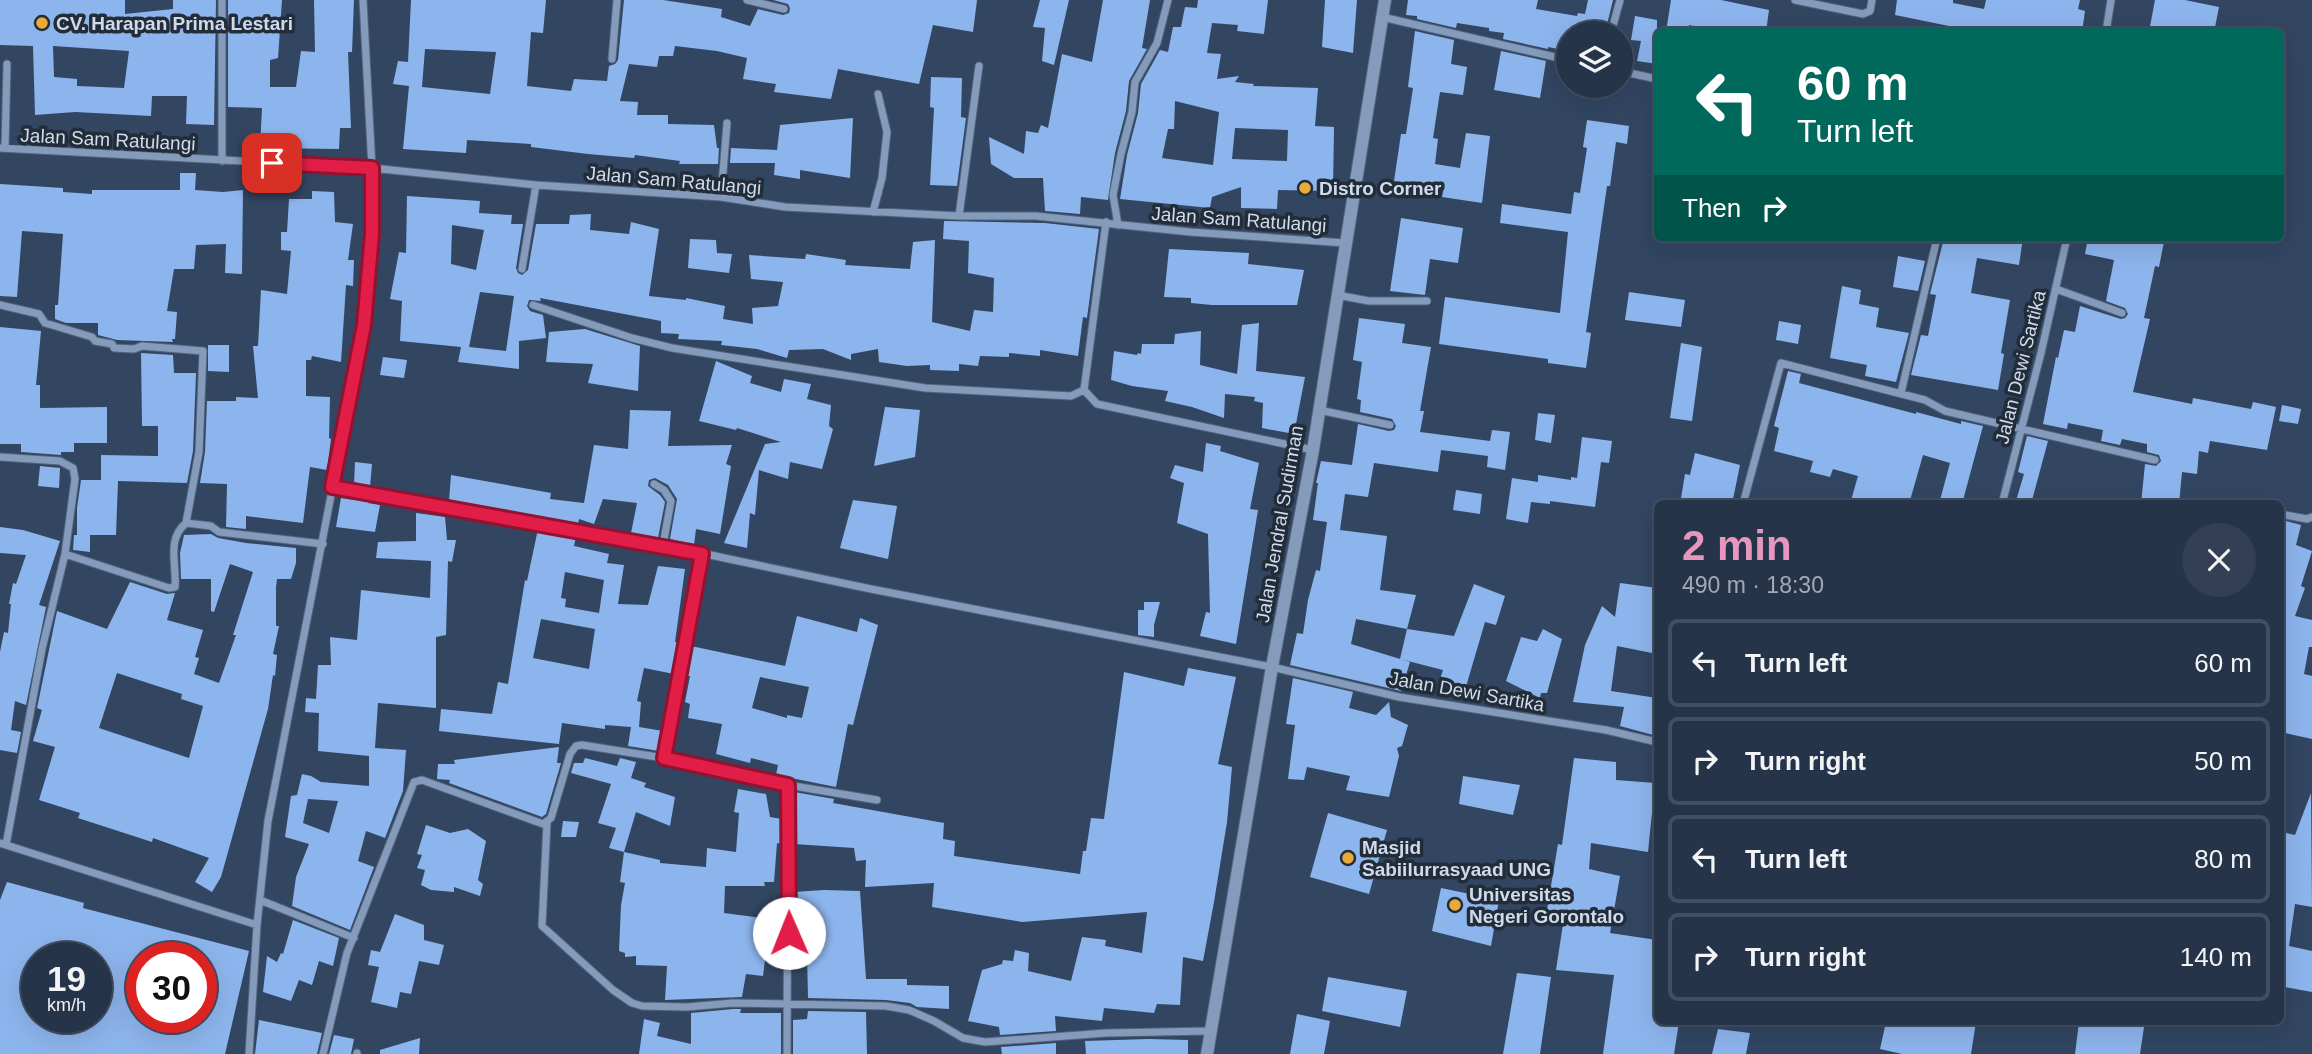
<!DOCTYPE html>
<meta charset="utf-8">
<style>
:root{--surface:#26344a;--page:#323f54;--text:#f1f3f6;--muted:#a4aab5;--line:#424f62;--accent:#e797bd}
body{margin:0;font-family:Helvetica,sans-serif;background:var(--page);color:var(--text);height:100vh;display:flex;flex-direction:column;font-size:26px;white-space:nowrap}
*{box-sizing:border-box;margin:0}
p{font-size:23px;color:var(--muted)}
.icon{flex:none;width:38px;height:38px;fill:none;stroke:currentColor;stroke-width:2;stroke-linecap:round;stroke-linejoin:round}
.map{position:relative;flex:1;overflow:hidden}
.sheet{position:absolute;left:1654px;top:500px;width:630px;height:525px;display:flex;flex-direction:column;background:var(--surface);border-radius:10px;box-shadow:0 7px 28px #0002,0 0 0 2px var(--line)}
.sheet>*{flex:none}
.hud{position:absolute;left:1654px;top:28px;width:630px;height:214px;border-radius:10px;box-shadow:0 7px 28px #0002,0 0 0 2px var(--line);background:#00695c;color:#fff;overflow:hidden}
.buttons{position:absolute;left:1556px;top:21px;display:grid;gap:14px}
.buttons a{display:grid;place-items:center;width:77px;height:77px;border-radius:50%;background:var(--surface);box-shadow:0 7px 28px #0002,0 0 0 2px var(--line);font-size:35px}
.speed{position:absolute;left:21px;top:942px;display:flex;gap:14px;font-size:35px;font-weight:700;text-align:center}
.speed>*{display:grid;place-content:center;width:91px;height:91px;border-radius:50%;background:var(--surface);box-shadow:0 7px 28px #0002,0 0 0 2px var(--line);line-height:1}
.speed small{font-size:18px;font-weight:400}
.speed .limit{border:10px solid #d22;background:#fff;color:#111}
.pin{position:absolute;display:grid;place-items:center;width:60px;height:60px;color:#fff;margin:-30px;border-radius:14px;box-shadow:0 4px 10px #0006}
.me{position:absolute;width:77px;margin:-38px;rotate:359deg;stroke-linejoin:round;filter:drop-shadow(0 0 5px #0008)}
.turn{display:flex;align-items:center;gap:24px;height:147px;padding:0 28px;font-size:32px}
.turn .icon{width:91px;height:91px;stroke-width:2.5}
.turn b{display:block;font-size:49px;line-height:60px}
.then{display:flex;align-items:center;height:66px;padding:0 28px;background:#0003;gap:14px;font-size:26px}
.round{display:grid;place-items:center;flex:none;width:74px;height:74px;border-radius:37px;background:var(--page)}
.head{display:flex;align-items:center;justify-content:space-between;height:119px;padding:0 28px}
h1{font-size:42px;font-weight:600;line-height:52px;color:var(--accent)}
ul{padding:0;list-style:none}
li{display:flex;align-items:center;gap:21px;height:88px;margin:0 14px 10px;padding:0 14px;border:4px solid var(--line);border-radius:10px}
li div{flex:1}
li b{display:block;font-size:26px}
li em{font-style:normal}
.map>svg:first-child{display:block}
.building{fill:#8db5ed;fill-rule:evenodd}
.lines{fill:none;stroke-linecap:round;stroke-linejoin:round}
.minor-casing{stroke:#53647b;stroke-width:9}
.tertiary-casing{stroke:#53647b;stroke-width:14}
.minor{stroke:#849bbb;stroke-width:7}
.tertiary{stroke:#849bbb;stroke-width:12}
.route-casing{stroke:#92132f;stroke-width:18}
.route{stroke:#e11d48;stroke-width:12}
.poi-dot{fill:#eaaa39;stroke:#232c39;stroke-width:2.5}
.labels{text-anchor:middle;stroke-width:7;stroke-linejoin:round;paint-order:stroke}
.poi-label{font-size:19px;font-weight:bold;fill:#cfdbec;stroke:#232c39;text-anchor:start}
.street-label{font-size:19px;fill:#cfdbec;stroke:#232c39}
</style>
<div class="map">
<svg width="2312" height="1054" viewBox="0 0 2312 1054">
<rect width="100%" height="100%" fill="#324662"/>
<path class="building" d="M0,0H125V14L173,9V0H216L214,125L186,124L187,96H152L151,116L75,112L35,115L33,46L0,45ZM53,46L129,51L124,88L77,86V79L54,77Z
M228,0H282L278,58L270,60V87H296L301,51L315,52L314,0H354L352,52H348L351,128H340L339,149L260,148L262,108L228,107Z
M411,0H546L543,33L531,32L527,86L571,91L574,79L607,81L609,66L615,64L618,60L624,0H663L722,9L721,17L750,26L758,9L783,15L789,13L790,8L788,4L773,0H977L973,32L933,25L919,84L838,69L831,99L774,92L776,84L743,79L747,58L717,51L675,46L673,56H659L657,67L629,64L620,101L638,102L637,115H668V124L714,125L717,148H719L718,164H679L680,161L635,155L634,158L588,154L531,147V144L467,140L466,153L403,149L409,86L393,84L398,61L408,62ZM425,49L496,52L490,94L422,87Z
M1040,0H1069L1054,65L1042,61L1045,28L1033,27Z
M1103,0H1150L1142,48L1147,49L1129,81L1126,111L1115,153L1108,200L1081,197L1080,214L1045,211L1043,178H1014L991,164L989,137L1024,154L1026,131L1038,133L1041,125L1048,128L1062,54L1092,62Z
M1198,0H1268L1264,34L1237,31L1238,25L1212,23L1207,53L1221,54L1217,79L1239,76L1235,82L1254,84L1253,86L1318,88L1315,126L1334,127L1333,191L1278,190L1277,209L1241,208V187L1212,197L1210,208L1120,199L1127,155L1138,113L1141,84L1160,50L1168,52L1173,27H1181L1185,7L1197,8ZM1175,101L1219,112L1213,165L1162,158L1168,129H1174ZM1235,128L1288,130L1287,161L1232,159Z
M1325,0H1357L1353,53L1322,47Z
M1408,0H1538L1536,9L1577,16L1578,13L1585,14L1588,0H1613L1605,33H1568V51L1548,47V49L1503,39L1504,33L1489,31V28L1457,23L1456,28L1417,19V16L1406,15Z
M1671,0H1721L1769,10L1766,32L1732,26L1731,32H1725L1689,25L1688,32H1666Z
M1897,0H1953V3L1984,9L1986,0H2080L2078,9L2085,11L2082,32H2037L2005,26L2004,31L1977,27V30L1949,26L1895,15Z
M2155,0H2185L2219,7L2214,32H2149Z
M1635,16L1657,20V64L1637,61L1641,41L1631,40Z
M1415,31L1454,40L1451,64L1467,67L1463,95L1440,92L1433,138L1438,139L1435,164L1460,168L1466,133L1490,136L1482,203L1442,197L1444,188L1394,181L1401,134H1406L1413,88L1408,87Z
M1501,51L1546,61L1540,98L1494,90Z
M931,77L962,78L961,117L966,118L957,186L930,185L934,108L930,107Z
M853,118L850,178L800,170V179L774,175L775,163H730L731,148L777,150L780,125Z
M1587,120L1629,126L1627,144L1616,142L1610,186H1607L1586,332L1591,333L1586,368L1548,363V359L1439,344L1445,297L1560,313L1568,232L1500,223L1502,204L1571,214L1574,192L1580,193L1587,148L1583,147Z
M180,173H196L195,190L223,192L243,190L242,274L225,273L226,244L196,245L194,269H174L167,311L177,312L175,339H172L173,342L117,340L98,335V323H66L55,319V305H58L63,234L22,231L17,297L0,296V184L63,188V192L92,194V190H180Z
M312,191L334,192L335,222L353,224L348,260H354L353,286L346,285L341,362L312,356L311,360H306V396L330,397L329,438L331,439L327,470L310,467L303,523L246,516V529L226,527L227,484L200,483L205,452L207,401H236V397L258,398L253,346H258L261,290L287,294L291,251L281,250V232H287L289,199H312Z
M407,196L480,201L479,213L512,215L511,224H523L516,268L518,273L522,275L528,270L536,224H569L570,215L591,214L590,230L629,234L631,222L659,229L649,296L686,300V298L725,306L723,319L753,324L752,308L778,306L783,282L751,279L749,255L805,259L806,254L846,260L845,265L910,269L913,242L935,240L932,322L970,331L974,310L993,312L994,278L968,273L969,241L943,239L944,221L1045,223L1099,229L1087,318L1083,317L1078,356L1040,350V356L1009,353V357L980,356L978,366L959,364V371L930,370V365L907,366L879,362L878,349L851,354V360L823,349L789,350L787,358L757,349L721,345L722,341L678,339L679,334L661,333V321L540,298L541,301L529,300L527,306L530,311L543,315L546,338L519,341V369L458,362L461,347L400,341L402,301L390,299L399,252L406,253ZM452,225L484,230L476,270L451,264ZM480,292L514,296L506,351L469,347Z
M1401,218L1463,228L1458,263L1430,259L1425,295L1390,291Z
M1944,238H2023L2019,265L1977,258L1971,293L2010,300L2001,353L2004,354L1998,390L1911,375L1921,335L1928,336L1936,295L1930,294Z
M2088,238H2146L2164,242L2159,267L2155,266L2144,318L2150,319L2133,392L2192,404L2193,398L2251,409L2253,402L2276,407L2267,450L2210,441L2208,453L2199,451L2197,474L2182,472L2179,504H2141L2145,464L2156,466L2161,461L2159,455L2147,452V444L2122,439L2120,445L2101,441L2103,430L2068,423L2067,429L2043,424L2056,357L2058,358L2064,330L2075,332L2080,306L2121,319L2125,318L2128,314L2125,308L2106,301L2114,260L2085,254Z
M690,239L716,240L717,253L732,254L729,273L688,268Z
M1169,249L1249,253L1248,264L1304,270L1297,305H1212L1191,303V298L1164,297Z
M1898,256L1925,261L1918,291L1893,287Z
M1842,286L1861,290L1859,304L1879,308L1876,327L1909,333L1896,382L1865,376L1867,365L1830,358Z
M1629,292L1685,300L1681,327L1625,320Z
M1359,318L1405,324L1402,343L1431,347L1420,411H1424L1420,432L1490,441L1492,430L1510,432L1505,470L1487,467L1488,456L1441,450L1438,472L1374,463L1368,497L1345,494L1340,530L1387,536L1380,590L1416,595L1407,629L1356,619L1351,644L1410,662L1401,691L1290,665L1297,633L1303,634L1308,600L1316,570L1320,571L1327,522L1313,520L1318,483H1316L1321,461L1352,465L1358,424L1389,431L1394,430L1396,426L1392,419L1360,412L1361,400L1357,399L1362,362L1353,360Z
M1779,321L1801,325L1798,344L1776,340Z
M1259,323L1256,371L1305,377L1294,434L1262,428L1263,403L1254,401L1255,397L1225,394L1224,418L1192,407L1165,401L1168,391L1132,386L1111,380L1114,351L1137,355L1138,353L1141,354L1142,344H1174L1175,334L1201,331L1200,365L1237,374L1242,325Z
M0,327L41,331L36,385H40V408L107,407V443H74V452H61V455L21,452V444H0Z
M585,329L640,346L638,391L588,383L593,364L546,362L549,332Z
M1681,343L1702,347L1692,421L1670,418Z
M208,345H229V372L208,371Z
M141,353L173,355L174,373H196L193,451L187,483L118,481L116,535H90V552L73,550L74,535H77V508L81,480H101V455L158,456V426H142Z
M383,357L407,360L404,378L380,375Z
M716,361L752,376L750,383L781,392L784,379L811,384L807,399L831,405L829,426L833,429L822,469L790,462L788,479L759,470L755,515L750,513L747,548L724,543L765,444L781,442L737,428L736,430L699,421Z
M1788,371L1801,374L1799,383L1916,414V412L1961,424V421L1983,426L1962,504H1939L1950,463L1923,455L1909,504H1850L1858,476L1833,469L1830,477L1810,472L1813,461L1774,451L1779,428L1774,426Z
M2282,405L2301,409L2298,424L2279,421Z
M885,407L920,410L915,457L874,466Z
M630,410L671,411L668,446L732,445L726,464L731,466L720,534L696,529L694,545L670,539L677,499L668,485L655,478L649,480L648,486L660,495L665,502L658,538L631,533L637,503L603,499L594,524L579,519L578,524L449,501L451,475L551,493L550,499L584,503L594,445L628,449Z
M1538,413L1555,415L1551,443L1535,440Z
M2027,436L2048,441L2031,504H2015L2024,474L2018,472Z
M1582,437L1612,441L1609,463L1601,462L1595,507L1550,501V504L1531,502L1528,523L1506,519L1512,478L1538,482V475L1571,480V477L1577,478Z
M1206,443L1221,446L1220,451L1259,463L1250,509L1258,510L1236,644L1200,636L1206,612L1210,613L1208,534L1177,523L1184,483L1170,478L1175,465L1203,472Z
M1695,453L1740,465L1732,504H1680L1685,474L1690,475Z
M355,462L372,464L370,487L354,485Z
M40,466L60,468L59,488L38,486Z
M1456,490L1482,494L1480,514L1453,510Z
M354,497L369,499L368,503L380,505L375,532L336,527L341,498L354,500Z
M853,500L897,506L888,559L840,548Z
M416,513L445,517L447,540H456L452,562L448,561L446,635L436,637V708L378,703L375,748L406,750L403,791L385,838L366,831L358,861L374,867L350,930L292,906L296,877L309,844L285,837L291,796L297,795L302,774L311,776L321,782L369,786V756L318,751L319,713L305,712L306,698L316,699L318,665H331L330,637L357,640L361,590L430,598L431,561L376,558L378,542L416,541ZM308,799L338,801L329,833L303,823Z
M2286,521L2301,525L2296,545L2312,551L2301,586L2305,588L2295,616L2312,620V647H2309L2304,674L2312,676V739L2280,732V698L2285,671L2280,670V613L2283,601L2280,600V529L2282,523Z
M0,527L23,530L60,541L39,605L46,607L26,705L15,701L11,730L21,732L17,753L0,750V652L4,632L8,633L11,604H9L13,583L16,584L26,555L0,553Z
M538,529L576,536L574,546L609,554L607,563L624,565L618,604L648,605L658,566L685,569L675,642L679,643L674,674L644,668L637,701L641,702L639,727L663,731L659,751L628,746L631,727L605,725V729L562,723L559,744L439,731L441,709L492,714L498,682L508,684L525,580L527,581ZM565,572L604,580L599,613L565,607L566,599L561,598ZM541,619L595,629L589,669L533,658Z
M211,534L218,538L246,543L296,548V563L291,579H277L276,587V626H279L273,654L277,655L275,676L273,675L268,709L221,877L212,892L195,882L209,858L153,838L152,842L78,818L80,813L39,800L55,747L33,741L42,710L37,708L57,611L107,629L130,582L167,594L175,593L167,620L203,630L195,657L199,658L194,674L219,683L236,635H233L253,572L230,564L214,612L211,611V579H181L180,553L184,535ZM117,673L182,694L181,699L203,706L189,758L99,728Z
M1620,583L1657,588V654L1617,646L1611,691L1657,698L1653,735L1620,726L1624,707L1573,702L1585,645L1602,606L1615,617Z
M1474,584L1505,596L1496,625L1485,622L1465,690L1438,685L1443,670L1400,659L1407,629L1454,636Z
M1144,602H1160L1154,625V637L1138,635V610H1144Z
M797,616L857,632L860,618L878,625L853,725L848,724L836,787L776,775L778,765L751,758L750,763L716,754L722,724L688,718L690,704L685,702L690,676H686L691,646L785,666ZM760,677L809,687L802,718L787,715V718L752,708Z
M1543,629L1562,639L1547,693H1541L1540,698L1506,681L1521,637L1537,641Z
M1188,668L1236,677L1218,764L1232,767L1227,822L1214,902L1203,961L1183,957L1180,1005L1157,1004L1154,1013L1104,1008L1102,1021L1055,1016L1056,1031L1000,1035L999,1027L968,1021L982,970L1002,964L1003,960L1013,961L1015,950L1029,953L1028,971L1071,981L1082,937L1106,940L1105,946L1142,953L1147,912L1022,922L932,907L934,883L865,887L866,860L856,861L854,848L794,844V792L834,799L833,803L944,823L943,839L955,841L954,856L1080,874L1083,851H1086L1091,818L1104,819L1124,672L1184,686Z
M1293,678L1353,692L1349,708L1376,715L1389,702L1391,717L1408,725L1402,746L1397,748L1399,756L1389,797L1346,790L1350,776L1307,767L1304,780L1288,779L1295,725L1286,724Z
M559,747L557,763H561L546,814L542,817L449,783L450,780L437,779L438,764H455L454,760Z
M585,758L617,766L620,758L636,762L631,778L646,783L644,787L675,797L670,826L636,812L624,852L609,848L616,828L598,823L611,784L571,773L574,763H583Z
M1574,758L1616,762V780L1655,783L1648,852L1591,843L1589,869L1620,876L1610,933L1657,940V1022H1679L1674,1054H1603L1614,975L1556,970L1565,911L1547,910L1558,844L1562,845Z
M1463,776L1520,785L1513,815L1459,804Z
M738,789L766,794L770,817L782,819V844L777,843L774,882H764L765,886H725L724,913L770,919L763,976L746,974L742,997L665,1000L667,966L636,965V956L625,957V953L619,951L621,905L625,883L620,882L624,852L660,860V863L706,867L707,848L736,852L739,813L734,812Z
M2311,793L2312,907L2295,904L2289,946L2312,951V992L2280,986V842L2285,843L2286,833L2295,835Z
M1328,813L1387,830L1369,894L1310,877Z
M563,821L579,822L576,837H561Z
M426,825L450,833L468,829L486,841L478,880L483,884L480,896L454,887V892L431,890L421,885L425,870L417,868L422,855L417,854Z
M7,882L84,903L83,908L249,951L225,1054H0V900ZM37,957H96V1017H37ZM142,957H201V1017H142Z
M1441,888L1499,900L1491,946L1432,931Z
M824,890L860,891L866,979H907V985L949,986V1009L917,1007L910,1003L886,1000L808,998L806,908L794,909V892Z
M395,914L424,925V940L444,945L439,965L419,961L411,994L400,992L397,1008L371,1002L379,967L368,965L371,950L380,952Z
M293,920L339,938L333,966L319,961L312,985L299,980L291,1001L263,992L267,956L277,962L281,953L283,954Z
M1517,973L1551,977L1540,1054H1503Z
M1328,977L1407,991L1400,1027L1322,1011Z
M733,1009H741L740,1013H781V1054H639L644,1019L660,1023L657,1036L691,1044V1013Z
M808,1011L866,1012L867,1054H793V1020L807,1019Z
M1297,1014L1330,1021L1324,1054H1290Z
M259,1020L322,1033L317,1054H255Z
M1886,1022H1976L1971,1054H1902L1880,1049Z
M2079,1022H2116L2144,1027L2140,1054H2075Z
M1718,1029L1750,1033L1746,1054H1712Z
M334,1035L354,1039L351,1054H329Z
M420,1038L419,1054H380V1050Z
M1148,1039L1188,1040V1054H1086L1085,1041Z
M1056,1043V1054H1002L1001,1047Z"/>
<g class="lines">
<g class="minor-casing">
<path id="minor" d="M747,0L784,9
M1795,0L1863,14L1870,11L1872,0
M1382,17L1568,60
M2106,32L2111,0
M1611,33L1620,0
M612,59L617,0
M1620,71L1657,79
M0,148L372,168L536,185L721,197L785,207L959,216H1036L1190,232L1345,243
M5,148L7,64
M222,161V0
M721,197L727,123
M873,212L882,178L887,132L878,94
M959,216L979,66
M1106,222L1084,390L1097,404L1313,450
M1118,225L1113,195L1121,154L1132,112L1135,82L1157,43L1168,0
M522,269L536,185
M2056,289L2122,313
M1337,295L1369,301H1427
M0,305L39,314L45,323L92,337L95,341L112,344L114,348L134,349L142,346L203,351L199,452L186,523
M533,305L632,338L672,348L925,388L1071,396L1084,390
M1901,393L1937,238
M1319,410L1390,425
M0,457L60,461L73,468L75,479L65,554L42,649L6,845
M654,484L664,490L671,501L663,545
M333,487L663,545L866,588L1272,667L1399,697L1606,730L1657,742
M1743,504L1781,363L1925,400L1945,411L2155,460
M2002,504L2041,353L2067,238
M2280,517L2285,515L2307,519L2312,517
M65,554L169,588L175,587C177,564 166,540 186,523L211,526L219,532L323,544
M702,554L664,758L788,785L877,800
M547,823L542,926L613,990L632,1003L642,1006L687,1007L733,1003L886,1006L909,1010L934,1021L963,1038L985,1042L1106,1033L1210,1031
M0,843L257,925
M260,900L354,938
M249,1054L257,925L268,821L364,325L372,234V168L363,0
M323,1054L347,953L414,782L422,780L543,824L551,818L570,754L576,746L582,745L664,758
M357,1054V1053
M787,1054L788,785"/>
</g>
<g class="tertiary-casing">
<path id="tertiary" d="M1207,1054L1272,667L1313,450L1385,0"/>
</g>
<use href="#minor" class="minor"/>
<use href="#tertiary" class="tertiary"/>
</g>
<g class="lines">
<g class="route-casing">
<path id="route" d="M272,163L372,168V234L364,325L332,487L702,554L664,758L788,785L789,933"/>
</g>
<use href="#route" class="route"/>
</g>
<g class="poi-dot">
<circle cx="42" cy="23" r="7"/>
<circle cx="1305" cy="188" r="7"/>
<circle cx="1348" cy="858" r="7"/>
<circle cx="1455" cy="905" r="7"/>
</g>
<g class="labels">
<g class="poi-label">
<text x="56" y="30">CV. Harapan Prima Lestari</text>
<text x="1319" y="195">Distro Corner</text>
<text x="1362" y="854">Masjid<tspan x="1362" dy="22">Sabiilurrasyaad UNG</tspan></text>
<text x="1469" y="901">Universitas<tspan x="1469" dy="22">Negeri Gorontalo</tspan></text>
</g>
<g class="street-label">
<text transform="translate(108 139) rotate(3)" y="7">Jalan Sam Ratulangi</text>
<text transform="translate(674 180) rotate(5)" y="7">Jalan Sam Ratulangi</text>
<text transform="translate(1239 219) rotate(4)" y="7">Jalan Sam Ratulangi</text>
<text transform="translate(2020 367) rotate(-76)" y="7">Jalan Dewi Sartika</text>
<text transform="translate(1279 524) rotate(-80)" y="7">Jalan Jendral Sudirman</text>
<text transform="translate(1467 691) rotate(10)" y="7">Jalan Dewi Sartika</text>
</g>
</g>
</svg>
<div class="buttons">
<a><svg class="icon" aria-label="layers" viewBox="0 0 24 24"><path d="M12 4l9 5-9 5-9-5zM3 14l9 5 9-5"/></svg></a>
</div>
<div class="speed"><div>19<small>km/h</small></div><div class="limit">30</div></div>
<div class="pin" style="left:272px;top:163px;background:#d93025"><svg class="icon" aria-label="arrive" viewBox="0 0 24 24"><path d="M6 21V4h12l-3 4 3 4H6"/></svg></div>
<svg class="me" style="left:789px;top:933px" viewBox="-20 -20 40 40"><circle r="19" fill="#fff"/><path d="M0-13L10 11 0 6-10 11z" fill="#e11d48"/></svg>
<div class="hud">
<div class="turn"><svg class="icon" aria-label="left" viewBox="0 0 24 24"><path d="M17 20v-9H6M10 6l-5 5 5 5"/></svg><div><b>60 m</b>Turn left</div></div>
<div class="then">Then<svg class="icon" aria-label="right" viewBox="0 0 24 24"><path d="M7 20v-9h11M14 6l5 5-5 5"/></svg></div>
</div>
<section class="sheet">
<div class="head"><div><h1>2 min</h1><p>490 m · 18:30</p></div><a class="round"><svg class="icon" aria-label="close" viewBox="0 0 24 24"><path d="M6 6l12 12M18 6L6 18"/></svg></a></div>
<ul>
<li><svg class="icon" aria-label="left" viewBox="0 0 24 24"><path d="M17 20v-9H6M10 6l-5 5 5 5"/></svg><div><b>Turn left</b></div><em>60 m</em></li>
<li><svg class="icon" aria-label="right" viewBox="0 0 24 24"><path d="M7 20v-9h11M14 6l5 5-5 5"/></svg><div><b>Turn right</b></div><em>50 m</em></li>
<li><svg class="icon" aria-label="left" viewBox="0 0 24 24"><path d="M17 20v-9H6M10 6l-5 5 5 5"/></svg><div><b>Turn left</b></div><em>80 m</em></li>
<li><svg class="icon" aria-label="right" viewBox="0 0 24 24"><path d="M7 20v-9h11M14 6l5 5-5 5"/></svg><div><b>Turn right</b></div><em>140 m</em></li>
</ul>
</section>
</div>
